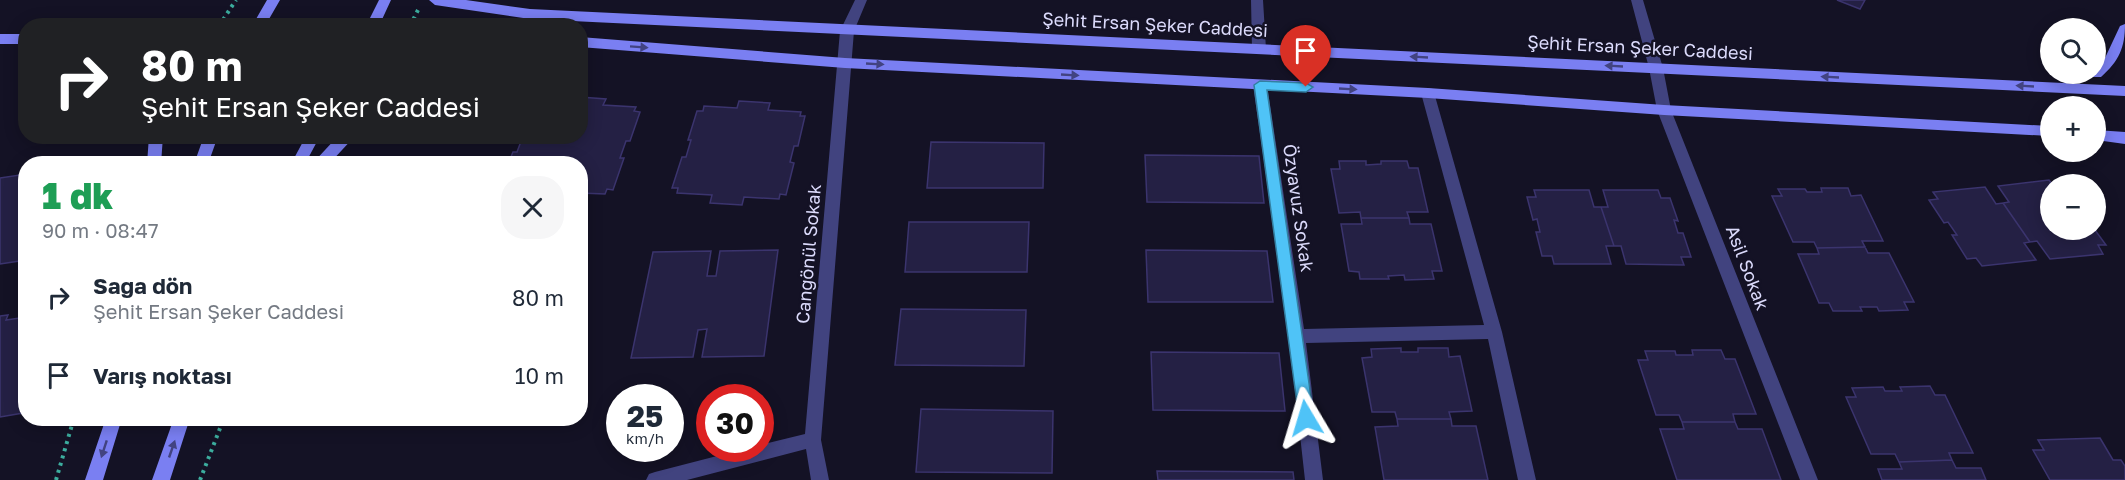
<!DOCTYPE html>
<html lang="tr">
<meta charset="utf-8">
<style>
:root{--surface:#fff;--page:#f6f6f7;--text:#1f2937;--muted:#747a83}
body{margin:0;font-family:"Golos Text",sans-serif;background:var(--page);color:var(--text);height:100vh;display:flex;flex-direction:column;font-size:22px;white-space:nowrap}
*{box-sizing:border-box;margin:0}
p{font-size:20px;color:var(--muted)}
.icon{flex:none;width:33px;height:33px;fill:none;stroke:currentColor;stroke-width:2;stroke-linecap:round;stroke-linejoin:round}
.map{position:relative;flex:1;overflow:hidden}
.panel{position:absolute;left:18px;top:156px;width:570px;height:270px;display:flex;flex-direction:column;background:var(--surface);border-radius:24px;box-shadow:0 3px 15px #0003}
.panel>*{flex:none}
.banner{position:absolute;left:18px;top:18px;width:570px;height:126px;border-radius:24px;box-shadow:0 3px 15px #0003;background:#202124;color:#fff;overflow:hidden}
.fabs{position:absolute;left:2040px;top:18px;display:grid;gap:12px}
.fabs a{display:grid;place-items:center;width:66px;height:66px;border-radius:50%;background:var(--surface);box-shadow:0 3px 15px #0003;font-size:30px}
.speed{position:absolute;left:606px;top:384px;display:flex;gap:12px;font-size:30px;font-weight:700;text-align:center}
.speed>*{display:grid;place-content:center;width:78px;height:78px;border-radius:50%;background:var(--surface);box-shadow:0 3px 15px #0003;line-height:1}
.speed small{font-size:15px;font-weight:400}
.speed .limit{border:9px solid #d22;background:#fff;color:#111}
.pin{position:absolute;display:grid;place-items:center;width:51px;height:51px;color:#fff;margin:-62px -26px;border-radius:50% 50% 50% 0;rotate:-45deg;box-shadow:0 0 6px #0007}
.pin .icon{rotate:45deg}
.me{position:absolute;width:66px;margin:-33px;rotate:353deg;stroke-linejoin:round;filter:drop-shadow(0 0 4px #0008)}
.turn{display:flex;align-items:center;gap:21px;height:126px;padding:0 24px;font-size:27px}
.turn .icon{width:78px;height:78px;stroke-width:2.5}
.turn b{display:block;font-size:42px;line-height:51px}
.round{display:grid;place-items:center;flex:none;width:63px;height:63px;border-radius:24px;background:var(--page)}
.summary{display:flex;align-items:center;justify-content:space-between;height:102px;padding:0 24px}
h1{font-size:36px;font-weight:800;line-height:45px;color:#1e9e55}
ul{padding:0;list-style:none}
li{display:flex;align-items:center;gap:18px;height:78px;padding:0 24px}
li div{flex:1}
li b{display:block;font-size:22px}
li em{font-style:normal}
.map>svg:first-child{display:block}
.building{fill:#242044;stroke:#3b346e;stroke-width:1.5}
.lines{fill:none;stroke-linecap:round;stroke-linejoin:round}
.path{stroke:#3cad9e;stroke-width:4;stroke-dasharray:3 4.5;stroke-linecap:butt}
.street{fill:#41437f;fill-rule:evenodd}
.secondary{fill:#7a7ff2;fill-rule:evenodd}
.oneway{fill:#424381}
.route{fill:#4fc3f7;stroke:#337fa1;stroke-width:1.5}
.labels{text-anchor:middle;stroke-width:5;stroke-linejoin:round;paint-order:stroke}
.street-label{font-size:18px;fill:#dbdafb;stroke:#141225}
</style>
<div class="map">
<svg width="2125" height="480" viewBox="0 0 2125 480">
<rect width="100%" height="100%" fill="#141225"/>
<path class="building" d="M1837,0H1865L1860,9Z
M580,97L606,99L603,105L636,107L634,111L640,112L630,141H626L620,158H624L613,190L607,189L605,194L580,193V164H508L513,152H517L523,136H580Z
M739,101L770,103L768,110L801,112L800,116H805L798,146H794L790,162L794,163L786,195L780,194L779,199L744,197L742,205L710,203L712,195L677,193L678,188H672L682,157H686L691,140H688L697,111H703L704,106L737,108Z
M931,142L1044,143L1043,188H927Z
M1145,155L1259,156L1264,203L1147,202Z
M1339,161H1366V165L1381,164V161H1407L1409,168H1418L1428,212H1407L1409,218H1361L1360,212L1339,213L1331,169H1340Z
M26,174V260L0,264V178Z
M2049,180L2052,184H2050V230H2095L2106,245H2098L2103,254L2050,259L2037,241L2030,242L2003,203L2009,202L1998,186Z
M1985,187L1996,204L2003,203L2030,242L2024,243L2036,260L1982,266L1976,258L1967,259L1952,235H1957L1948,222L1944,223L1929,200L1938,199L1933,192Z
M1821,188H1848L1851,196L1861,195L1883,241H1862L1865,247L1817,248L1814,242H1793L1772,196H1782L1778,189H1805L1807,192H1822Z
M1534,190H1589L1594,207H1601L1614,246H1606L1611,264H1554L1552,256H1542L1536,232H1540L1537,219L1533,220L1527,197H1536Z
M1603,190H1658L1661,198H1670L1678,221L1674,220L1678,233H1683L1691,257H1681L1684,265L1626,264L1621,246H1614L1601,207H1608Z
M1361,218H1409L1410,224H1431L1442,271H1432L1434,279L1405,280L1404,275L1388,276L1389,279H1360L1359,272L1349,271L1341,224H1362Z
M909,222H1029L1027,272H905Z
M1865,247L1868,253H1889L1914,302H1904L1908,310L1879,311L1877,307H1860L1862,311H1833L1829,303H1819L1798,254H1819L1817,248Z
M778,250L764,356L702,357L707,329L698,330L693,357L631,358L653,252L711,251L707,276H716L720,251Z
M1146,250L1267,251L1273,302H1148Z
M901,309L1026,310L1024,366L895,365Z
M8,315L6,320L26,317V403L23,413L0,417V316Z
M1401,348V352H1418V348H1448L1449,357L1460,356L1472,411L1449,412L1451,419H1397L1395,412H1372L1362,358L1372,357L1371,349Z
M1692,350H1721L1725,359H1735L1756,414H1733L1735,422H1682L1679,415H1656L1638,360H1648L1645,351H1675L1676,355H1693Z
M1151,352L1279,353L1285,411L1153,410Z
M1930,386L1935,395H1945L1973,453H1949L1952,460L1899,462L1895,454H1871L1846,397H1856L1852,388L1883,387L1885,391H1902L1900,387Z
M921,409L1053,411L1052,473L916,472Z
M1397,419H1451L1452,426H1476L1488,480H1384L1375,427L1398,426Z
M1682,422H1735L1738,429H1762L1781,480H1677L1660,429H1684Z
M2100,438L2113,460H2121L2125,466V480H2050L2033,450H2044L2038,440Z
M1952,460L1956,468H1981L1986,480H1882L1878,469H1902L1899,462Z
M1157,471L1293,472L1294,480H1158Z"/>
<g class="lines">
<path class="path" d="M219,26L236,0
M410,26L418,10
M56,480L74,418
M200,480L224,418"/>
<path class="street" d="M855,0H867L854,31L821,440L829,480H811L806,449L687,480H646L649,474L655,472L748,448H760V445L805,434L840,31Z
M1251,0H1263L1266,49L1259,54L1252,49Z
M1631,0H1643L1663,68L1671,110L1818,480H1800L1657,110L1649,68Z
M1260,80L1267,85L1304,329L1484,325L1421,93L1428,88L1433,89L1502,332L1536,480H1518L1488,339L1306,343L1323,480H1305L1289,336L1253,85Z"/>
<path class="secondary" d="M267,0H280L265,26H252Z
M379,0H391L379,26H366Z
M429,0H466L530,9L2125,86V96L530,19L435,5Z
M2125,24C2125,48 2119,61 2101,77H2091L2090,74H2096V66L2105,58L2120,26Z
M0,34H26V44H0Z
M580,37L845,58L1428,88L1664,105L2050,126V136L1664,115L1428,98L845,68L580,47Z
M2096,130L2125,132V144L2096,140Z
M149,136H163L161,164H147Z
M204,136H218L208,164H194Z
M306,136H320L305,164H291Z
M338,136H355L329,164H312Z
M106,418H122L103,480H85Z
M174,418H190L170,480H152Z"/>
</g>
<defs><path id="oneway-solid" d="M-6-.8H1V-3.2L6.5 0L1 3.2V.8H-6Z" transform="scale(1.5)"/></defs>
<g class="oneway">
<use href="#oneway-solid" transform="translate(639 47) rotate(4)"/>
<use href="#oneway-solid" transform="translate(1419 57) rotate(-177)"/>
<use href="#oneway-solid" transform="translate(875 64) rotate(3)"/>
<use href="#oneway-solid" transform="translate(1614 66) rotate(-177)"/>
<use href="#oneway-solid" transform="translate(1070 75) rotate(3)"/>
<use href="#oneway-solid" transform="translate(1830 77) rotate(-177)"/>
<use href="#oneway-solid" transform="translate(2025 86) rotate(-177)"/>
<use href="#oneway-solid" transform="translate(1348 89) rotate(3)"/>
<use href="#oneway-solid" transform="translate(104 449) rotate(108)"/>
<use href="#oneway-solid" transform="translate(172 449) rotate(-71)"/>
</g>
<path class="route" d="M1260,81L1306,83L1313,87L1306,92L1267,90L1314,418L1312,423L1306,425L1301,423L1299,418L1254,85Z"/>
<g class="labels">
<g class="street-label">
<text transform="translate(1155 25) rotate(3)" y="6">Şehit Ersan Şeker Caddesi</text>
<text transform="translate(1640 48) rotate(3)" y="6">Şehit Ersan Şeker Caddesi</text>
<text transform="translate(1298 208) rotate(82)" y="6">Özyavuz Sokak</text>
<text transform="translate(809 254) rotate(-85)" y="6">Cangönül Sokak</text>
<text transform="translate(1747 268) rotate(69)" y="6">Asil Sokak</text>
</g>
</g>
</svg>
<div class="fabs">
<a><svg class="icon" aria-label="search" viewBox="0 0 24 24"><circle cx="10" cy="10" r="6"/><path d="M15 15l6 6"/></svg></a>
<a>+</a>
<a>−</a>
</div>
<div class="speed"><div>25<small>km/h</small></div><div class="limit">30</div></div>
<div class="pin" style="left:1306px;top:87px;background:#d93025"><svg class="icon" aria-label="arrive" viewBox="0 0 24 24"><path d="M6 21V4h12l-3 4 3 4H6"/></svg></div>
<svg class="me" style="left:1306px;top:418px" viewBox="-20 -20 40 40"><path d="M0-17L14 15 0 8-14 15z" fill="#4fc3f7" stroke="#fff" stroke-width="4"/></svg>
<div class="banner">
<div class="turn"><svg class="icon" aria-label="right" viewBox="0 0 24 24"><path d="M7 20v-9h11M14 6l5 5-5 5"/></svg><div><b>80 m</b>Şehit Ersan Şeker Caddesi</div></div>
</div>
<section class="panel">
<div class="summary"><div><h1>1 dk</h1><p>90 m · 08:47</p></div><a class="round"><svg class="icon" aria-label="close" viewBox="0 0 24 24"><path d="M6 6l12 12M18 6L6 18"/></svg></a></div>
<ul>
<li><svg class="icon" aria-label="right" viewBox="0 0 24 24"><path d="M7 20v-9h11M14 6l5 5-5 5"/></svg><div><b>Sağa dön</b><p>Şehit Ersan Şeker Caddesi</p></div><em>80 m</em></li>
<li><svg class="icon" aria-label="arrive" viewBox="0 0 24 24"><path d="M6 21V4h12l-3 4 3 4H6"/></svg><div><b>Varış noktası</b></div><em>10 m</em></li>
</ul>
</section>
</div>
